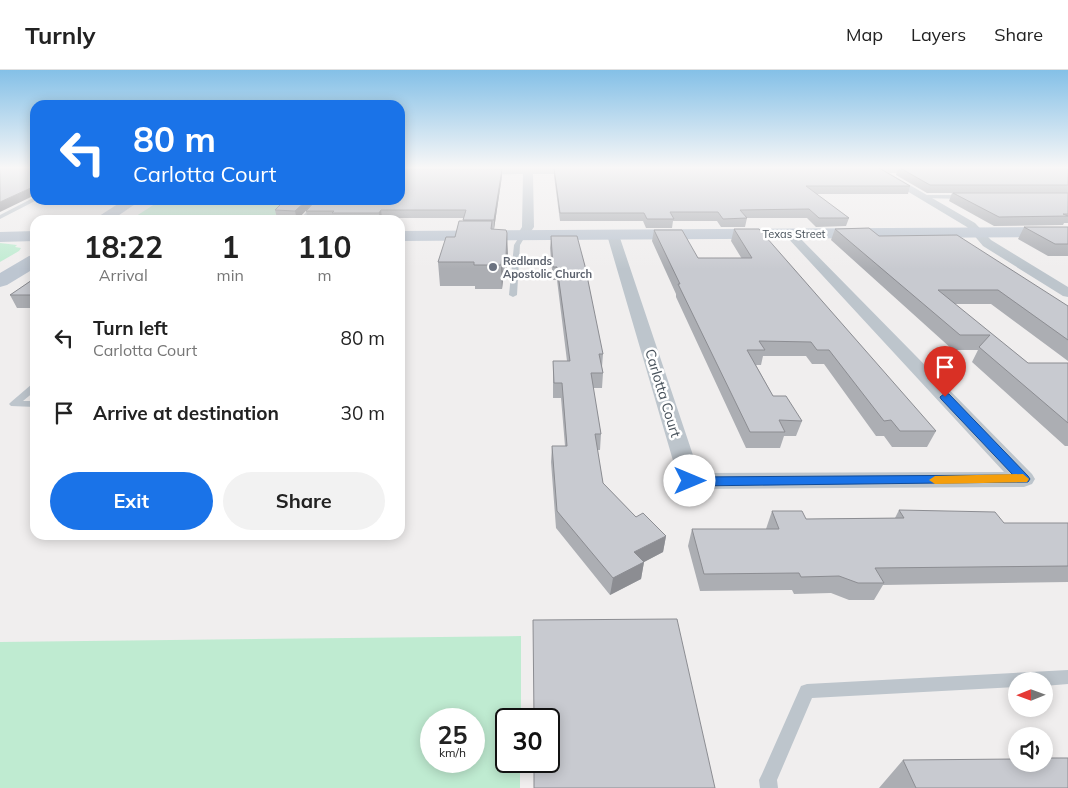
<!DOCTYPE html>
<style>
:root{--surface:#fff;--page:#f2f2f2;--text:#222;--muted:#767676;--line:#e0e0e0;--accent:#1a73e8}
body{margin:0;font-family:Mulish,sans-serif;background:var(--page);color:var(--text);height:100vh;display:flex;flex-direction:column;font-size:19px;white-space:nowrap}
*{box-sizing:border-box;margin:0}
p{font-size:16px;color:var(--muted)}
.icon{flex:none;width:28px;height:28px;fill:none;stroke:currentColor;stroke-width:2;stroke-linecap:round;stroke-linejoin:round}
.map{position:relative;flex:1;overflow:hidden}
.side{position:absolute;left:30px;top:145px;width:375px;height:325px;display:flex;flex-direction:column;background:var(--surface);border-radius:15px;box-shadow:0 2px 12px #0003}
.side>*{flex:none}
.banner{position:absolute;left:30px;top:30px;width:375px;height:105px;border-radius:15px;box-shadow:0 2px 12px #0003;background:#1a73e8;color:#fff;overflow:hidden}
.needle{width:32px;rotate:269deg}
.buttons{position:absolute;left:1008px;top:602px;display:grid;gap:10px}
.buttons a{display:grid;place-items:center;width:45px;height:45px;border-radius:50%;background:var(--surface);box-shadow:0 2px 12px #0003;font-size:25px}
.speed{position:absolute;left:420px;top:638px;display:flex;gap:10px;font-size:25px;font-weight:700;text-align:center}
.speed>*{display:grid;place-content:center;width:65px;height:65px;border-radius:50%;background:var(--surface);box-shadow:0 2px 12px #0003;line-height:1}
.speed small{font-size:12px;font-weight:400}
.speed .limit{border:2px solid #111;border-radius:8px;background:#fff;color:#111}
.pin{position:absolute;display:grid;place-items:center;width:42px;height:42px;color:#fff;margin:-51px -21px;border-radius:50% 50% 50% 0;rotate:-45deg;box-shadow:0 0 5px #0007}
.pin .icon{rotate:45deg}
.me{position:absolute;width:55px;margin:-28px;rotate:90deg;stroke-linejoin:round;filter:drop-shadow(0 0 4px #0008)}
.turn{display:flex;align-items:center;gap:18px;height:105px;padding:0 20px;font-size:22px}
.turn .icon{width:65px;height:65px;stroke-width:2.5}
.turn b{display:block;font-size:35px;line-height:42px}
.eta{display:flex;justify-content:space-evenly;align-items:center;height:85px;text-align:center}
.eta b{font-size:30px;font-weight:700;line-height:35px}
.button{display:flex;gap:10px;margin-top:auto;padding:10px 20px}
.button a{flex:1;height:58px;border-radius:30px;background:var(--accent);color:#fff;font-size:20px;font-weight:700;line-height:58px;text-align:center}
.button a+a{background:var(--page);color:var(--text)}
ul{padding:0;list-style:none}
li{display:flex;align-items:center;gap:15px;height:75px;padding:0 20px}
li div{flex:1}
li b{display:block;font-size:19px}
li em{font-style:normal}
header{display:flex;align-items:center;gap:30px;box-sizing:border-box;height:70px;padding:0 25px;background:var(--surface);border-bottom:1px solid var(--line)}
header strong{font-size:24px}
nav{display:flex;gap:28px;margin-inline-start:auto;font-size:18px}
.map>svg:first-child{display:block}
.green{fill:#bfebd1;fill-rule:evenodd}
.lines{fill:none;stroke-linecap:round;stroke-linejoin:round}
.lane{fill:#bdc5cc;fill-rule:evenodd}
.street{fill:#bdc5cc;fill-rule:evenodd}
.secondary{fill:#bdc6d1;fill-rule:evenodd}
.wall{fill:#acaeb3}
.shaded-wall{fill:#8c8d92}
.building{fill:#c8cad0;stroke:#8c8d92}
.route{fill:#1a73e8;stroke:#114b97}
.slow{fill:#f59e0b}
.worship-dot{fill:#6b7280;stroke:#fff;stroke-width:2}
.labels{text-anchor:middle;stroke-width:5;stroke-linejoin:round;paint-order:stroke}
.far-street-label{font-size:11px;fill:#47515a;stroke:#fff}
.far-worship-label{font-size:11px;font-weight:bold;fill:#5b616d;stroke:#fff;text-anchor:start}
.street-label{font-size:14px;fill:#47515a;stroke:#fff}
</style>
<header>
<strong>Turnly</strong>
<nav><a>Map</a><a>Layers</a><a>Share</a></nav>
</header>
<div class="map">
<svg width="1068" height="718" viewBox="0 0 1068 718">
<rect width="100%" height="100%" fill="#f0eeee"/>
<path class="green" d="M161,130H290L271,150H130Z
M0,173L17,175L15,177L21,178L19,181L0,192Z
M521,566V649H506V691H520V718H0V572ZM431,649H474V691H431Z"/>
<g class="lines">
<path class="lane" d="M923,125H965L968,127L965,129L921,128Z
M35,127V130H37L0,149V145Z
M313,135L318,136L305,150H299Z
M523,163L526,165L520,175L517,225L513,227L509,225L514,175L521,164Z
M35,313V321L23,331H35V337L11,336L9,334L11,332L32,314Z
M1068,600V614L1044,616V611H1016V617L812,628L777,710L778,718H760L759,710L762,704L801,616L807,614Z"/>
<path class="street" d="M524,98H581L585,101L581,104H533L534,157L527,167L523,169L517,165L522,157L523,104L475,105L470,102L475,99Z
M852,98H927V102L924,103H889L975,153L991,170L1068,217V227L1063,226L983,176L967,157L882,106L881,103H855L852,102Z
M790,160L794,162L1032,404L1035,409L1032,414L1024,417L690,419L682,416L679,411L607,165L609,163L613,161L619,165L699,403L1004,402L786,166L784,164L786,162Z"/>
<path class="secondary" d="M124,130H141L112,150H93Z
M1068,157V167L400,171V161Z
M35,161V171L0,172V162Z
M35,185V198L7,215L0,217V203L29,186Z"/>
</g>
<path class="wall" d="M554,98L910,116L908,124H816L849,148L846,156L816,157L807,148H747L745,157H721L717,151H673L672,158H646L643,151H560L554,106Z
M898,98H1068V153H1064L1063,155L994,156L949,131L952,123H927L896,105Z
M502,106L494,159H492L508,185L506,209H503L502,219H475V216H440L438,192L455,167L463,151L464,148H382L381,150H308L306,141L311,135L297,150L277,148L275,140L285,130H400Z
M1024,157H1068V186H1048L1018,169Z
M734,159L936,361L927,377H892L884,366H876L824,294H812L806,286H763L761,295H756L773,326L802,351L796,366H784L780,378H746L676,227V224L652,171L654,160L698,188L742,189L731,171Z
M835,159L879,166L1068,236V291L991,234H954L1028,293H1068V376H1065L972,292L978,280H953L831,170Z
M551,166L603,284L602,297L603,303L602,318H593L601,364L600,380H597L603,413L636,447L666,466L663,482L644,492L641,509L610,525L556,458L551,392L552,376H565L561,328H553V291H567L557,210H553L550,178Z
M35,208V238H17L10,225Z
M899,440L1004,453H1068V512L883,515L874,530H849L831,523L794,524L792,520L700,521L688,476L692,459H766L772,441L806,449L895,448Z
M903,690L1068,718H879Z"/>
<path class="shaded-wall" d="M502,99V106L494,159V150Z
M35,116V125L0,142V132Z
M307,130H313V133L297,150L295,141Z
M381,140L382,148L381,150H380L379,143Z
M507,163L508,185L506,209V186Z
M502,186L503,209L502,219L501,195Z
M666,466L663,482L644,492L641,509L610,525L613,508L634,482Z"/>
<path class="building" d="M0,98H35V116L0,132Z
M554,98H879L910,116H806L849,148H819L809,139L740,140L747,148L723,149L718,142H670L674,149H647L644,143H560Z
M900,98H1068V115H930Z
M400,99H502L494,150H463L466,140H381L379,143H332L334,141H306L316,130H400Z
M953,123H1068V144H1063L1068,146L999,147Z
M285,130H307L295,141L275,140Z
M459,151H492L491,159L506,160L507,163L506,186H502L501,195H474V192H438L446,167H455Z
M1024,157H1068V174H1055Z
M869,158L879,166L957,165L1068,236V270L998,220H938L1028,293H1068V353L979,277L990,265H960L835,159Z
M734,159H759L936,361H900L891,350L884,351L829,280H817L811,272L759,271L765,280H747L773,326H786L802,351L779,350L785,362H750L678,214H680L654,160H682L698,188H752Z
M551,166H577L585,196L603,284H599L603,303H591L601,364H595L603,413L636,447L643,443L666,466L634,482L644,492L613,508L557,441L552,376H567L562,313H554L553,291H570L557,197H553Z
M35,208V225H10Z
M899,440L995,442L1004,453H1068V496L875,498L884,513H858L839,506L801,507L799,503L704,504L692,459H779L772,441H802L806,449L904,448Z
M677,549L715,718H534V691H549V649H534L533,550Z
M1044,688H1068V718H916L903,690L1016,689V694H1044Z"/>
<linearGradient id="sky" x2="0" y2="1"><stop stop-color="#84c0e7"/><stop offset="0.49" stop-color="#f8f7f7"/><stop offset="1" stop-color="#f8f7f7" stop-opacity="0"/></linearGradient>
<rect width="1068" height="199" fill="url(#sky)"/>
<path class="route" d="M945,323L949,324L1028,406L1030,409L1028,412L690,416L684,411L690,407L1013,405L941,329L940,327Z"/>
<path class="slow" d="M1023,404L1029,409L1027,412L935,414L929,410L935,406Z"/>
<circle class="worship-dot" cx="493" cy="197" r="5"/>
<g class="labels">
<g class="far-street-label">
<text x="794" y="168">Texas Street</text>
</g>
<g class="far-worship-label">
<text x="503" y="195">Redlands<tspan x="503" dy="13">Apostolic Church</tspan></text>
</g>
<g class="street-label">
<text transform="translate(663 323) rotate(73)" y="5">Carlotta Court</text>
</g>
</g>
</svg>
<div class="buttons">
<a><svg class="needle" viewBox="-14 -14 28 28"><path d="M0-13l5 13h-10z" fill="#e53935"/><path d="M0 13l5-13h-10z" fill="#767676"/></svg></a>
<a><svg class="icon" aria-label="sound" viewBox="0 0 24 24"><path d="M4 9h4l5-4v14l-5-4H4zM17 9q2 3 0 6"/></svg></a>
</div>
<div class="speed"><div>25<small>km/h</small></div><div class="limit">30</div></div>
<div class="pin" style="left:945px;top:327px;background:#d93025"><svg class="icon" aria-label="arrive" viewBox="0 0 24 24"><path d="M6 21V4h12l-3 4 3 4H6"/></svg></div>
<svg class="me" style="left:690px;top:411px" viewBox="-20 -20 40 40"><circle r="19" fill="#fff"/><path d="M0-13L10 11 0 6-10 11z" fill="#1a73e8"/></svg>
<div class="banner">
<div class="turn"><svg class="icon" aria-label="left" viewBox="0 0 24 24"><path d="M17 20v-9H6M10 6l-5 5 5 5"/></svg><div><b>80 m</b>Carlotta Court</div></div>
</div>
<section class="side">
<div class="eta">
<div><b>18:22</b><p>Arrival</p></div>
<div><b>1</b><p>min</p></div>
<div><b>110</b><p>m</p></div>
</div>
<ul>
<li><svg class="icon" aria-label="left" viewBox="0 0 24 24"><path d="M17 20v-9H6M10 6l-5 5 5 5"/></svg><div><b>Turn left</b><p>Carlotta Court</p></div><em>80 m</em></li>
<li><svg class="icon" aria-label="arrive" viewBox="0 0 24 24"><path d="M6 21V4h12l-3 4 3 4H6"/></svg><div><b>Arrive at destination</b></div><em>30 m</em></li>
</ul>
<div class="button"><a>Exit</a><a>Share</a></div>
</section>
</div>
